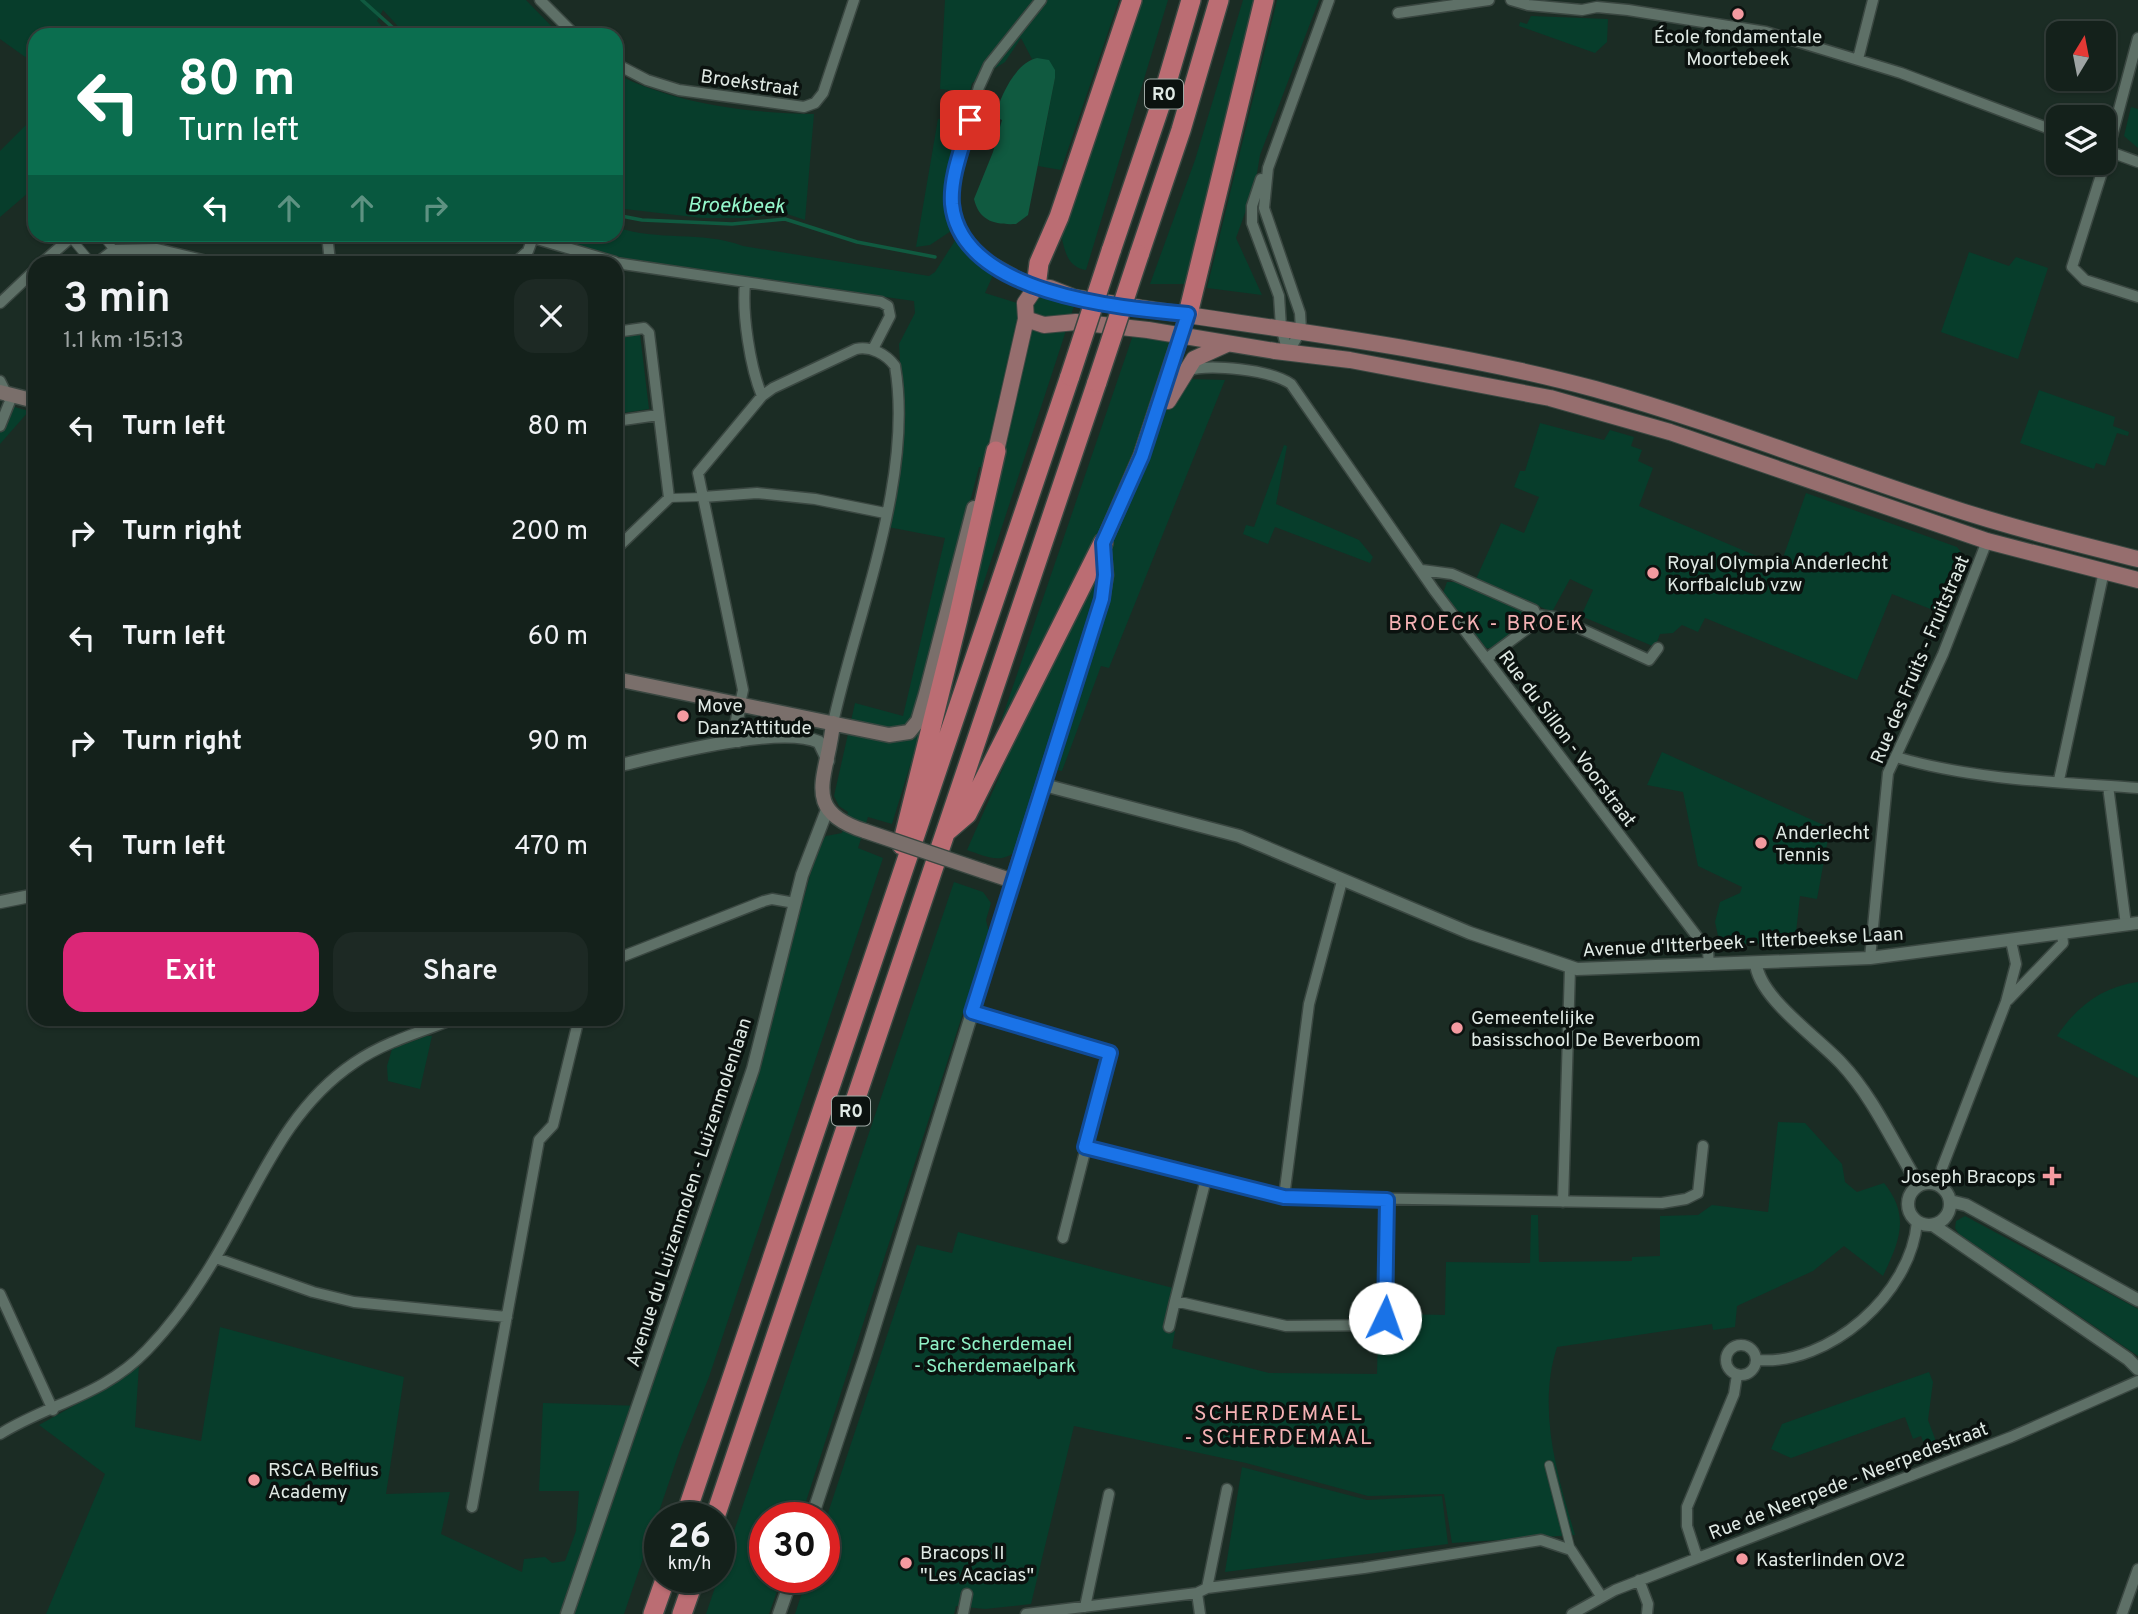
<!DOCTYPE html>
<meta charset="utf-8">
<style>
:root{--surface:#14211b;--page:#1d2924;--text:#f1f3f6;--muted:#9da3a3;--line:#333e3a;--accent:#db2777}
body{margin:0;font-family:Overpass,sans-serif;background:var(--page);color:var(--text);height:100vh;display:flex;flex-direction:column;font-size:26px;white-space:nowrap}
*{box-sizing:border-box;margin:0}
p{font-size:23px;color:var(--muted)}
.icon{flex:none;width:38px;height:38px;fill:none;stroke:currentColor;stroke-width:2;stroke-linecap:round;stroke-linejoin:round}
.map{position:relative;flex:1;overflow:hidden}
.drawer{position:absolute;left:28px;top:256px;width:595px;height:770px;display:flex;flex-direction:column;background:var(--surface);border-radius:21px;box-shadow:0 2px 5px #0004,0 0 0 2px var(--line)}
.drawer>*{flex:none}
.banner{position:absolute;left:28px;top:28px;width:595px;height:214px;border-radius:21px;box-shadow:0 2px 5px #0004,0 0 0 2px var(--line);background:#0b6e4f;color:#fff;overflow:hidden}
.needle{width:46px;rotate:10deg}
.fabs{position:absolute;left:2046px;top:21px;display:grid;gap:14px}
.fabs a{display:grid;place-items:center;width:70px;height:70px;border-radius:14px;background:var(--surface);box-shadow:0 2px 5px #0004,0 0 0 2px var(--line);font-size:35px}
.speed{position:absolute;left:644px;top:1502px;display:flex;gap:14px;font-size:35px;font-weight:700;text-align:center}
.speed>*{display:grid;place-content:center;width:91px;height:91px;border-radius:50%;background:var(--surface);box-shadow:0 2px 5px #0004,0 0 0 2px var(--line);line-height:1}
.speed small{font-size:18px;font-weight:400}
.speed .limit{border:10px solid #d22;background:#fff;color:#111}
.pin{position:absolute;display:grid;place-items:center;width:60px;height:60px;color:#fff;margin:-30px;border-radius:14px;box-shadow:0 4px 10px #0006}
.me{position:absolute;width:77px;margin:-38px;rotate:3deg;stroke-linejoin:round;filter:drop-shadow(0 0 5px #0008)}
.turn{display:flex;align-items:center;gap:24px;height:147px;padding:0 35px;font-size:32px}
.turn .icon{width:91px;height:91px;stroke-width:2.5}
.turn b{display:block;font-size:49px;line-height:60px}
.lanes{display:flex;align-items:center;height:66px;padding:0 35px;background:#0003;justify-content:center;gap:35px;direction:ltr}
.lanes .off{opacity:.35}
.round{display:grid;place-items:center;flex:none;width:74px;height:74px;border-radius:21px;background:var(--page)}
.head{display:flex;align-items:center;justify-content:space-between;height:119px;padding:0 35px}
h1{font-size:42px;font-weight:600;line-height:52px}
.button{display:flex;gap:14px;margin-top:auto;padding:14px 35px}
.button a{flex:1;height:80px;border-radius:21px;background:var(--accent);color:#fff;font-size:28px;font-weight:600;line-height:80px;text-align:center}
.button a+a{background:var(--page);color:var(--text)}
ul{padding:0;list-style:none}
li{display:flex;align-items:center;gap:21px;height:105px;padding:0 35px}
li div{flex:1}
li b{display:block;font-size:26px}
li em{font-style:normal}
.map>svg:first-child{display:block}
.green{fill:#073d2b}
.water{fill:#105a40}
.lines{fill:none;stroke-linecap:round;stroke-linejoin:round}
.stream{stroke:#105a40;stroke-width:3.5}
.pedestrian-casing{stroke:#3a4741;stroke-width:10}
.minor-casing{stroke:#3a4741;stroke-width:13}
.tertiary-casing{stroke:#3a4741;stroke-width:15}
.secondary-casing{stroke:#3a4741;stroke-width:17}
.primary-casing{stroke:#3a4741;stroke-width:18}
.motorway-casing{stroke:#3a4741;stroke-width:22}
.pedestrian{stroke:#5e7067;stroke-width:8}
.minor{stroke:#5e7067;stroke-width:10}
.tertiary{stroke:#5e7067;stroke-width:12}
.secondary{stroke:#7a6f6b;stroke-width:14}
.primary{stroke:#966e6e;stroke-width:16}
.motorway{stroke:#bb6d73;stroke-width:19}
.secondary-bridge-casing{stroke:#3a4741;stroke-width:17;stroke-linecap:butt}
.motorway-bridge-casing{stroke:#3a4741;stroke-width:22;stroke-linecap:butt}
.secondary-bridge{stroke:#7a6f6b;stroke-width:14}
.motorway-bridge{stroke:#bb6d73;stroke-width:19}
.route-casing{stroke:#114b97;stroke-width:18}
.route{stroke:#1a73e8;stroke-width:12}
.poi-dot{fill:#f49aa0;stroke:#0b120f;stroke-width:2.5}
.labels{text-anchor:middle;stroke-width:7;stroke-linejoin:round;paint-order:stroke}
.shield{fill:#0b120f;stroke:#a0a9a5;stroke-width:2}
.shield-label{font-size:18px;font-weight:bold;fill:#e0eae5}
.poi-label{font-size:19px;fill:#e0eae5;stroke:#0b120f;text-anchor:start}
.street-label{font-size:19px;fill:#e0eae5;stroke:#0b120f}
.park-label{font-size:19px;fill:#90f2c7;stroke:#0b120f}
.water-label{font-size:21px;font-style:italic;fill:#94f7cb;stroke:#0b120f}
.neighbourhood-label{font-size:21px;letter-spacing:2px;fill:#f6b2b5;stroke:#0b120f}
</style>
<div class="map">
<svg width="2138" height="1614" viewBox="0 0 2138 1614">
<rect width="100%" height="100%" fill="#1b2c24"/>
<path class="green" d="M0,0H526L560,35H406L383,10L377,21L390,35H35V64L0,39Z
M945,0H1119L1061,170L1038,166L1055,78L1037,58L1032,59L1021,38L1005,62L972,83L951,163L945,196L951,231L930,245L916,247L938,119H957L958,91L940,89Z
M1141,0H1168L1086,270C1067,267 1065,251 1061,235Z
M1243,0H1256L1189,284H1150L1195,160Z
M1277,0H1319L1260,155L1255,185L1236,238L1262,295L1207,288Z
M1531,16L1608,19L1607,42L1595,53L1519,26L1520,22L1527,24Z
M616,74C676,104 747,113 814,114L805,220L784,213L746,218H702L616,208Z
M2131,107L2138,109V148L2124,136Z
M35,116V187L0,217V151Z
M616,227C659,242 700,230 743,246L929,276L935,272L956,239L971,257L994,273L985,293L1017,303L1049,295L1075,303L981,591L974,589L999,471L979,467L915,715L920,733L892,824L868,817L858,848L883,858L709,1377L681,1447L624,1614H46L105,1474L39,1425L104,1389L139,1365L135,1427L201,1441L220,1327L404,1377L386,1494L450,1492L441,1534L522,1572L524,1559L545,1557L552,1563L565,1561L576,1531L579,1491H539L543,1403L643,1406L761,1056L818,846L826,836L842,833L848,812L839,806L834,796L855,703L903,716L945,538L888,527L904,435L899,344L915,313L914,301C789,283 655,274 535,235L616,234Z
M1969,252L2009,266L2016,257L2048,268L2018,359L1941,332Z
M640,334L649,409L616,414V337Z
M1133,335L1164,338L1170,344L1155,391L1190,379L1225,380L1109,668L1101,666L1062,771L1042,767L1015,852C999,864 985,856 967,850L1017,736L999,727Z
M2039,390L2115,417L2113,426L2129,432L2128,436L2117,433L2105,466L2096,463L2094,469L2020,443Z
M11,406L29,411L0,444V432Z
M1540,423L1604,440L1610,430L1634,437L1631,446L1642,450L1638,461L1653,468L1639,506L1780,566L1806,493L1957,547L1967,560L1946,615L1892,594L1857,680L1705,618L1698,632L1682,625L1673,633L1660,634L1655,647L1581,616L1593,590L1570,579L1552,612L1476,579L1501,523L1524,533L1539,497L1514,487L1520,471H1525Z
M1284,445L1287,446L1276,504L1359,540L1373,557L1370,563L1275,527L1268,544L1243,534L1246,525L1254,527Z
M1447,582H1456L1524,610L1528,616L1526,622L1493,649L1486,648L1443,593Z
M1662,752L1830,828L1817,899L1800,896L1795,942L1720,945L1715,922L1720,902L1740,893L1742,887L1698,866L1683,792L1647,785Z
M954,882L983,892L991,903L986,920L989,932L801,1517H765V1577H782L769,1614H706Z
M2138,982V1078L2057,1036C2077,1006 2102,987 2138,982Z
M427,1036H432L420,1089L388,1081L387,1066L392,1049Z
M1778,1122L1805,1123L1842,1164L1845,1182L1857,1192L1884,1183C1911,1216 1899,1242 1883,1276L1844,1246L1813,1271L1737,1306L1735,1327L1713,1330L1712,1324L1557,1347C1537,1409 1557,1475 1575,1535L1452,1543L1444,1494L1368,1496L1246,1463L1074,1426L1031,1604L985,1609L956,1606L954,1614H795L807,1577H824V1525L917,1245L952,1253L958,1232L1173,1288L1163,1326L1175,1331L1172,1348L1269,1373L1377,1374L1378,1337L1391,1328L1397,1314L1445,1315L1446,1262L1530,1263L1531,1215H1538L1539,1262L1632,1261V1257L1660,1256V1216L1698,1215L1712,1205L1768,1212Z
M1965,1216L2138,1309V1356L1959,1234L1955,1228L1956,1221Z
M1929,1372L1933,1382L1928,1420L1940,1452L1932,1455L1930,1451L1927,1452L1921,1436L1913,1439L1905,1417L1791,1458L1771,1449L1782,1424Z
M1242,1467L1367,1500L1442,1496L1448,1544L1225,1572Z"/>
<path class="water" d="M1037,58L1049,60L1055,70V78L1028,215L1016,224C995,225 979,221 974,199L993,152L1002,120L995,117C1000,97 1015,63 1037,58Z"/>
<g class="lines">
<path class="stream" d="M362,0L401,35
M616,215L642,220L732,224L785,219L857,242L935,257"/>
<g class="pedestrian-casing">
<path id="pedestrian" d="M101,234L114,250
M71,238L91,262
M669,498L703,497
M1549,1465L1571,1550"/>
</g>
<g class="minor-casing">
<path id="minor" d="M540,0L575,35
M1511,0L1528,5L1582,10L1597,7L1628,10L1766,32L1901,73L2058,132
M1398,13L1489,0
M1858,59L1873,0
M616,64L647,80L679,90L804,107L815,103L823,93L854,0
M2105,150L2138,162
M2108,151L2138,38
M2102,172L2072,267L2085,280L2138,297
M1261,179L1252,206V223L1279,296L1281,327L1288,353
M327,234L330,262
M520,234L615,262
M43,262L75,234
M98,262L114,250L157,249L211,262
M516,262L528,251L532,240
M616,263L881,302L888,306L890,316L873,349
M745,283C742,314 750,367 762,396
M1036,287L975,253L957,226L952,203L957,165L979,87L989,65L1041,0
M0,303L35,270
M616,332L644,328L649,333L669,498L616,549
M1288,353L1301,330L1300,313L1264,208L1268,168L1329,0
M1186,371C1209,363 1271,370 1291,384L1434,590L1708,951L1709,965
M0,381L10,401L0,426
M616,421L658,415
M703,497L757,493L815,499L885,513
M1422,570L1452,574L1534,610L1536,615L1532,625L1486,659
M1536,615L1555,617L1649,660L1658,648
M740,704L743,690L698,473L762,396L773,388L856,349C871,346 886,354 895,366C914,478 857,613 833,723
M1896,757C1974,780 2057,782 2138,788
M2059,780L2104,571
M2108,786L2126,925
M1870,958L1888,773L1943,654L1987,541
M616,959L764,901L772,899L795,903
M2008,1000L2063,943L2062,934
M972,1012L1110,1053L1063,1238
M1085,1147L1284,1197L1662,1203L1686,1199L1698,1193L1703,1146
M1206,1179L1175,1301L1286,1326L1381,1325L1388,1311L1387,1200
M1939,1186L1942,1168L2006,1002L2016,964L2011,941
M1284,1197L1309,1004L1342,881
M1563,1202L1570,968
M216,1258L313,1292L354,1302L507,1317
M0,1294L53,1410
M1169,1327L1175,1301
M1726 1360a15 15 0 1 1 30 0a15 15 0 1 1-30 0Z
M1757,1360C1829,1366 1911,1294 1917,1222
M0,1434C50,1403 103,1396 147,1350C173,1323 195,1292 214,1260C257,1190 283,1111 354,1063C384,1042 423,1031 457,1018
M472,1507L539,1140L553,1125L579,1018
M1697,1557L1687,1526V1507L1734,1394L1737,1375
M1639,1580L1648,1604L1647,1614
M1207,1588L1227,1489
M1197,1593L1200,1614
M1085,1607L1109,1494
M963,1614L967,1594
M1026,1614L1197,1593L1207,1588L1364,1568L1541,1540L1571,1550L1601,1596
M1572,1614L1615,1590L2011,1437L2138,1381
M2122,1614L2138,1569"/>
</g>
<g class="tertiary-casing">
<path id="tertiary" d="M739,741L735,731L740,704
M616,766C660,756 780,724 819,742L828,761
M1044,785L1239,836L1470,933L1577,969L1870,958L2138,923
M0,902L35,895
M1756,963C1758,997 1818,1038 1841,1063C1874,1098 1894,1145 1919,1185
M1908 1204a21 21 0 1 1 42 0a21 21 0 1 1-42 0Z
M1950,1201L1966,1205L2138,1300
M1933,1225L2128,1359L2138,1369
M812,1517L866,1354L1013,881
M567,1614L753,1069L802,875L827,810
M779,1614L792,1577"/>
</g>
<g class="secondary-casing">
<path id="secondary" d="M0,392L35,401
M616,679L889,735L909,732L918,721L926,694L974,508
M833,723C828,777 799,810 865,831
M983,871L1013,881L1102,599L1106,575L1103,544"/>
</g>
<g class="primary-casing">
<path id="primary" d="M1026,319L1044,325L1076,322L1148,330L1275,351L1350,360L1550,398L1670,432L1987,541L2138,580
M1168,401L1194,359L1227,344
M996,451L1026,319L1025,303L1036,287L1050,288L1073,297C1248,327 1424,343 1595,389C1714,422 1829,468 1946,506C2009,527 2074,543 2138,559
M1103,543L1141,456L1184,326"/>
</g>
<g class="motorway-casing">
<path id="motorway" d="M1111,251L1160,106L1191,0
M1139,255L1181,130L1219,0
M1036,287L1039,263L1059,217L1132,0
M1188,314L1264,0
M946,832L967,814L1103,543
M902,845L958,619L996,451
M685,1517L1070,376
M715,1517L1097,382
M653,1614L666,1577
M682,1614L695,1577"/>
</g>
<use href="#pedestrian" class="pedestrian"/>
<use href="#minor" class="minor"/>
<use href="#tertiary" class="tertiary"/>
<use href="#secondary" class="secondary"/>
<use href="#primary" class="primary"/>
<use href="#motorway" class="motorway"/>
<g class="secondary-bridge-casing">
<path id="secondary-bridge" d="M865,831L983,871"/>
</g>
<g class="motorway-bridge-casing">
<path id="motorway-bridge" d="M1070,376L1111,251
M1097,382L1139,255"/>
</g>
<use href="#secondary-bridge" class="secondary-bridge"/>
<use href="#motorway-bridge" class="motorway-bridge"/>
</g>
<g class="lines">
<g class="route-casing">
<path id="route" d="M970,120C963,146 950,176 952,204C961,294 1118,308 1188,314L1142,456L1103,543L1105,575L1102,599L972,1012L1110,1053L1085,1147L1284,1197L1387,1200L1385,1318"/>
</g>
<use href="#route" class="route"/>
</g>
<g class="poi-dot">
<circle cx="1738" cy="14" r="7"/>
<circle cx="1653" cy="573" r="7"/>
<circle cx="683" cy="716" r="7"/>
<circle cx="1761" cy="843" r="7"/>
<circle cx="1457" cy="1028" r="7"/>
<path d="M2048.5 1165.5h7v7h7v7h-7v7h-7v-7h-7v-7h7z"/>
<circle cx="254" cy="1480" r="7"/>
<circle cx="1742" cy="1559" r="7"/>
<circle cx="906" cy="1563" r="7"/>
</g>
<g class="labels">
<g class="shield">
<rect x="1145" y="79.5" width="38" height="29" rx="5"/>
<rect x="832" y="1096.5" width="38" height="29" rx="5"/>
</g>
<g class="shield-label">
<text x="1164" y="100">R0</text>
<text x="851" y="1117">R0</text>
</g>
<g class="poi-label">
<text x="1738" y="43" text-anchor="middle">École fondamentale<tspan x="1738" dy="22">Moortebeek</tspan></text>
<text x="1667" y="569">Royal Olympia Anderlecht<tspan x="1667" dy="22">Korfbalclub vzw</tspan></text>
<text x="697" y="712">Move<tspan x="697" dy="22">Danz’Attitude</tspan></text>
<text x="1775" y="839">Anderlecht<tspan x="1775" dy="22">Tennis</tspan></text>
<text x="1471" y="1024">Gemeentelijke<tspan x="1471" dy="22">basisschool De Beverboom</tspan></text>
<text x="2036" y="1183" text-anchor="end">Joseph Bracops</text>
<text x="268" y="1476">RSCA Belfius<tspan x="268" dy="22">Academy</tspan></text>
<text x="920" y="1559">Bracops II<tspan x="920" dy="22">"Les Acacias"</tspan></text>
<text x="1756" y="1566">Kasterlinden OV2</text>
</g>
<g class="street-label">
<text transform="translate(750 82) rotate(8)" y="7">Broekstraat</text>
<text transform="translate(1919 659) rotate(-67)" y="7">Rue des Fruits - Fruitstraat</text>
<text transform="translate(1568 738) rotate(53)" y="7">Rue du Sillon - Voorstraat</text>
<text transform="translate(1743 941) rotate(-3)" y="7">Avenue d'Itterbeek - Itterbeekse Laan</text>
<text transform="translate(688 1192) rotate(-72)" y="7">Avenue du Luizenmolen - Luizenmolenlaan</text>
<text transform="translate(1848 1480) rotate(-21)" y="7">Rue de Neerpede - Neerpedestraat</text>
</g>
<g class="park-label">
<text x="995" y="1350">Parc Scherdemael<tspan x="995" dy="22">- Scherdemaelpark</tspan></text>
</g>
<g class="water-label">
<text transform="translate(736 205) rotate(1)" y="7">Broekbeek</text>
</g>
<g class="neighbourhood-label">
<text x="1487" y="630">BROECK - BROEK</text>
<text x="1279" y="1420">SCHERDEMAEL<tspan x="1279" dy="24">- SCHERDEMAAL</tspan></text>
</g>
</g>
</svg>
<div class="fabs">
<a><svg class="needle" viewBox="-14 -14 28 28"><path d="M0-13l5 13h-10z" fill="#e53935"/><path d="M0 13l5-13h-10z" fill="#9da3a3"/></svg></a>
<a><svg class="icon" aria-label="layers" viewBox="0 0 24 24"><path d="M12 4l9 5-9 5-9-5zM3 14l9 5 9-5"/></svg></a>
</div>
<div class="speed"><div>26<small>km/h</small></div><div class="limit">30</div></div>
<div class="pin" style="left:970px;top:120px;background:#d93025"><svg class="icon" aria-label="arrive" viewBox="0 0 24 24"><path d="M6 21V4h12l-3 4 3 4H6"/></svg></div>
<svg class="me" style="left:1385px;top:1318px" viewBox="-20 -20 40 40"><circle r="19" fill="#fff"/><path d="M0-13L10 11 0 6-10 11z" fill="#1a73e8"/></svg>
<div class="banner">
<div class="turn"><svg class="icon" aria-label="left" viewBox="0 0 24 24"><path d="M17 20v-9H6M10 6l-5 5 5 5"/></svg><div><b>80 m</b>Turn left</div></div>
<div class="lanes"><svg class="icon" aria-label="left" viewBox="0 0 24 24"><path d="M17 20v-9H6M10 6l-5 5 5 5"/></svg><svg class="icon off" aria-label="ahead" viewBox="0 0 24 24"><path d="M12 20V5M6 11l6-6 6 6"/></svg><svg class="icon off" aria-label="ahead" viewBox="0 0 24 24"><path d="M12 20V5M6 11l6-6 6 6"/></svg><svg class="icon off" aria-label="right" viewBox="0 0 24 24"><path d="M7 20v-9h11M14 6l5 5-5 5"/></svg></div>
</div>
<section class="drawer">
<div class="head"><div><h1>3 min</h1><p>1.1 km · 15:13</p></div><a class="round"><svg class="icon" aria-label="close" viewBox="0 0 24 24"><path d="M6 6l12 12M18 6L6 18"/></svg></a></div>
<ul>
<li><svg class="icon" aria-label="left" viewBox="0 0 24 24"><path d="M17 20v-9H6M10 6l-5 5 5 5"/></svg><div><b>Turn left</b></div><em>80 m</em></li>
<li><svg class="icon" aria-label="right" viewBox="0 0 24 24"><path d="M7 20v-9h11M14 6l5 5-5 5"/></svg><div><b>Turn right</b></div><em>200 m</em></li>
<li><svg class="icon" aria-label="left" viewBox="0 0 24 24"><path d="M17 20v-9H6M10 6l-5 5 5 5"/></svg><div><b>Turn left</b></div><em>60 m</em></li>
<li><svg class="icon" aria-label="right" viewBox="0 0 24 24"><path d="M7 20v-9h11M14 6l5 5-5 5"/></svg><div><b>Turn right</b></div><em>90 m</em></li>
<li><svg class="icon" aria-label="left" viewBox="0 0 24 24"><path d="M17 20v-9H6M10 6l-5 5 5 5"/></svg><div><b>Turn left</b></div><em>470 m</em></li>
</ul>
<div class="button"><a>Exit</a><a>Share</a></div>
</section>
</div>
